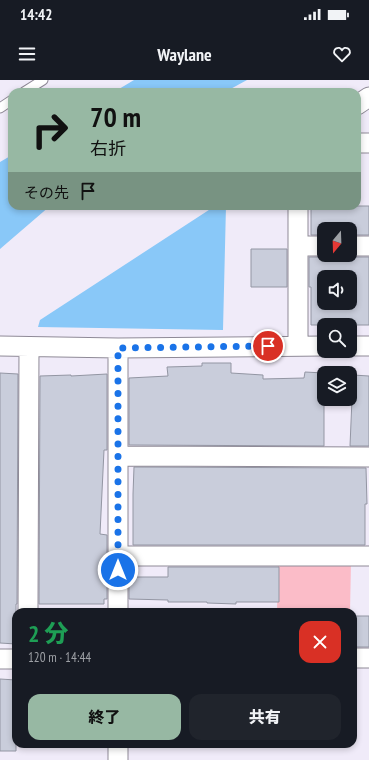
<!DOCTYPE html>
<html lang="ja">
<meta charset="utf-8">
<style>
:root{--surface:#171b24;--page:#20242c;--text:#f1f3f6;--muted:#9ea1a6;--accent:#97b8a3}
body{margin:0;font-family:"PT Sans Narrow","Noto Sans JP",sans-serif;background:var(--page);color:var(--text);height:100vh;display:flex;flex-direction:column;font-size:15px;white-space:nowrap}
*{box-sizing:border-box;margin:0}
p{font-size:13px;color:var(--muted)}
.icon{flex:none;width:22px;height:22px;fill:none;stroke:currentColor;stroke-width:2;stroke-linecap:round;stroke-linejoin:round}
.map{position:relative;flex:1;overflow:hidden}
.drawer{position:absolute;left:12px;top:528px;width:345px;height:140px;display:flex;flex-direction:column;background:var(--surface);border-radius:12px;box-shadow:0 2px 6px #0003}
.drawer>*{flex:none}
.guide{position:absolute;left:8px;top:8px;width:353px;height:122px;border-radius:12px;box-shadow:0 2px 6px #0003;background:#97b8a3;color:#111;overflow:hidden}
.needle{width:26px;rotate:199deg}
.tools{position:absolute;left:317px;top:142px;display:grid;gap:8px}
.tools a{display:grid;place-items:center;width:40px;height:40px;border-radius:8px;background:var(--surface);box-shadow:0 2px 6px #0003;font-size:20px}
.pin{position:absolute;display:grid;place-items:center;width:34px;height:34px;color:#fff;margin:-17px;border:2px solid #fff;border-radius:50%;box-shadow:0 1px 4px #0007}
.me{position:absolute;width:44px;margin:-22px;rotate:0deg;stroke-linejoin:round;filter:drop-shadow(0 0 3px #0008)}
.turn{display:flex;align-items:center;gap:14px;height:84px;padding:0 16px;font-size:18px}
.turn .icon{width:52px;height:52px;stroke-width:2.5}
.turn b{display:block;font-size:28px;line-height:34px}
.then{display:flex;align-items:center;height:38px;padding:0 16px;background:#0003;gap:8px;font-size:15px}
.round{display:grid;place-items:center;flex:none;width:42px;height:42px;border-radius:12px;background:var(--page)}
.head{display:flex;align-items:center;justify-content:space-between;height:68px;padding:0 16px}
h1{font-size:24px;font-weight:800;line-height:30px;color:#1e9e55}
.primary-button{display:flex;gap:8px;margin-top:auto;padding:8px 16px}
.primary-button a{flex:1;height:46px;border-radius:12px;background:var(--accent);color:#111;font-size:16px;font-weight:800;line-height:46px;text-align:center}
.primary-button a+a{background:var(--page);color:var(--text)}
.status{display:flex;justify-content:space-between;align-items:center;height:28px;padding:0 20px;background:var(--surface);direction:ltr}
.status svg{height:11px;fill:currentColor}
header{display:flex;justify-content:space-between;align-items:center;height:52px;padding:0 16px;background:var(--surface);font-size:18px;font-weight:800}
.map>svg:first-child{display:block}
.green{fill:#fbbcc8}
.water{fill:#89c8f8}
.building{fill:#c9cddb;stroke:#9396a3;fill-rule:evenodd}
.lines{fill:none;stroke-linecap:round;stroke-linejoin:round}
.service-casing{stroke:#8f8a97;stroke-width:11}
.minor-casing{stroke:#8f8a97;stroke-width:21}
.service{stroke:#fff;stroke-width:9}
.minor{stroke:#fff;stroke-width:19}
.route{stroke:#1a73e8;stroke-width:7;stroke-dasharray:0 12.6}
</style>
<div class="status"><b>14:42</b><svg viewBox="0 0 49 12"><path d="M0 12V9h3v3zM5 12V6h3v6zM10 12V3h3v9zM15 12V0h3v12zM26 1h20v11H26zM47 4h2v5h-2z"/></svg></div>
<header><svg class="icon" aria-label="menu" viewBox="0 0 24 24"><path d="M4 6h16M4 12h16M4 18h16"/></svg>Waylane<svg class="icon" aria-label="heart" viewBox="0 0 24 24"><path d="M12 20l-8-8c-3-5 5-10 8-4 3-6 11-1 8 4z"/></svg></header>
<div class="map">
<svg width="369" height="680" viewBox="0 0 369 680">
<rect width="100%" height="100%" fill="#f0ebf9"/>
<path class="green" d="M278,481L351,482L350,532H277Z"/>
<path class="water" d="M134,0H247L225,12H114Z
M12,75V126H50L0,169V82Z
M215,126H226L223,250L38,247L40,240Z"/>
<path class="building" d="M311,126H369V155H350V149H324V155H311Z
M251,169H287V207H251Z
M330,175H344L350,177H369V245H311V207H309V177H324ZM324,197H350V223H324Z
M202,283H231V293L263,295V299L304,298L305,292L324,293V366L129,365V298L168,296L167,287L202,286Z
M0,293L18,294L17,524H16V564L0,563Z
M107,294V370H104L100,454L107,455V519H104V524H39L40,296L71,295V296Z
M353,295L369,296V366H350Z
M134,387L366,388L367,424H365V465H133V414Z
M168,487H279V522H236V524L207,523V522H168V520L129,519V497H168Z
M353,536H369V567H353Z
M0,599L16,600V671H0Z"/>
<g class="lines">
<g class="service-casing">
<path id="service" d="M24,12L43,0
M0,28L12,20"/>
</g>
<g class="minor-casing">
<path id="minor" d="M357,25L369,17
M357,63H369
M298,166H324
M350,166H369
M298,265V126
M0,266L118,268L324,266
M350,266H369
M118,376L369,377
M118,476H369
M28,532L29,267
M118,532V268
M353,578H369
M0,579H16
M118,664V680"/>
</g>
<use href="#service" class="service"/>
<use href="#minor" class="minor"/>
</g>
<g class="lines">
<path class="route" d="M118,490V268L268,266"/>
</g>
</svg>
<div class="tools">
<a><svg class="needle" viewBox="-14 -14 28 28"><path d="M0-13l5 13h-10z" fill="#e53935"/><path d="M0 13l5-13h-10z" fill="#9ea1a6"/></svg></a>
<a><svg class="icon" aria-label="sound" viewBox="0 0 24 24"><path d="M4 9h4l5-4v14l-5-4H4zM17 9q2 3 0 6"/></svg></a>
<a><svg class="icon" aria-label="search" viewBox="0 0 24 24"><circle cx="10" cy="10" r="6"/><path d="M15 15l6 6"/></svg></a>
<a><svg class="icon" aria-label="layers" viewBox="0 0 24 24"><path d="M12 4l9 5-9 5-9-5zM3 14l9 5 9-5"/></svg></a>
</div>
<div class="pin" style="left:268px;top:266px;background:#d93025"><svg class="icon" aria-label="arrive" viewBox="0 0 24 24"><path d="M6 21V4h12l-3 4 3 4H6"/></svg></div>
<svg class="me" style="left:118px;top:490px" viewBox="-20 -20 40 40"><circle r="17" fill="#1a73e8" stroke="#fff" stroke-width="3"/><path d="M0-11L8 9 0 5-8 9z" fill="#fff"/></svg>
<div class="guide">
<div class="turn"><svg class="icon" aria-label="right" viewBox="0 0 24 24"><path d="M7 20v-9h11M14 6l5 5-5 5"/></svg><div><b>70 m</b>右折</div></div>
<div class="then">その先<svg class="icon" aria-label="arrive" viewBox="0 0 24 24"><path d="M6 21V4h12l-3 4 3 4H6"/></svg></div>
</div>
<section class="drawer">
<div class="head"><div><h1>2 分</h1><p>120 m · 14:44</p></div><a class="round" style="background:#d93025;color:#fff"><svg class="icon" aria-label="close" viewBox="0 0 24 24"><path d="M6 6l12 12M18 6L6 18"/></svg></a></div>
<div class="primary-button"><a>終了</a><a>共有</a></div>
</section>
</div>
